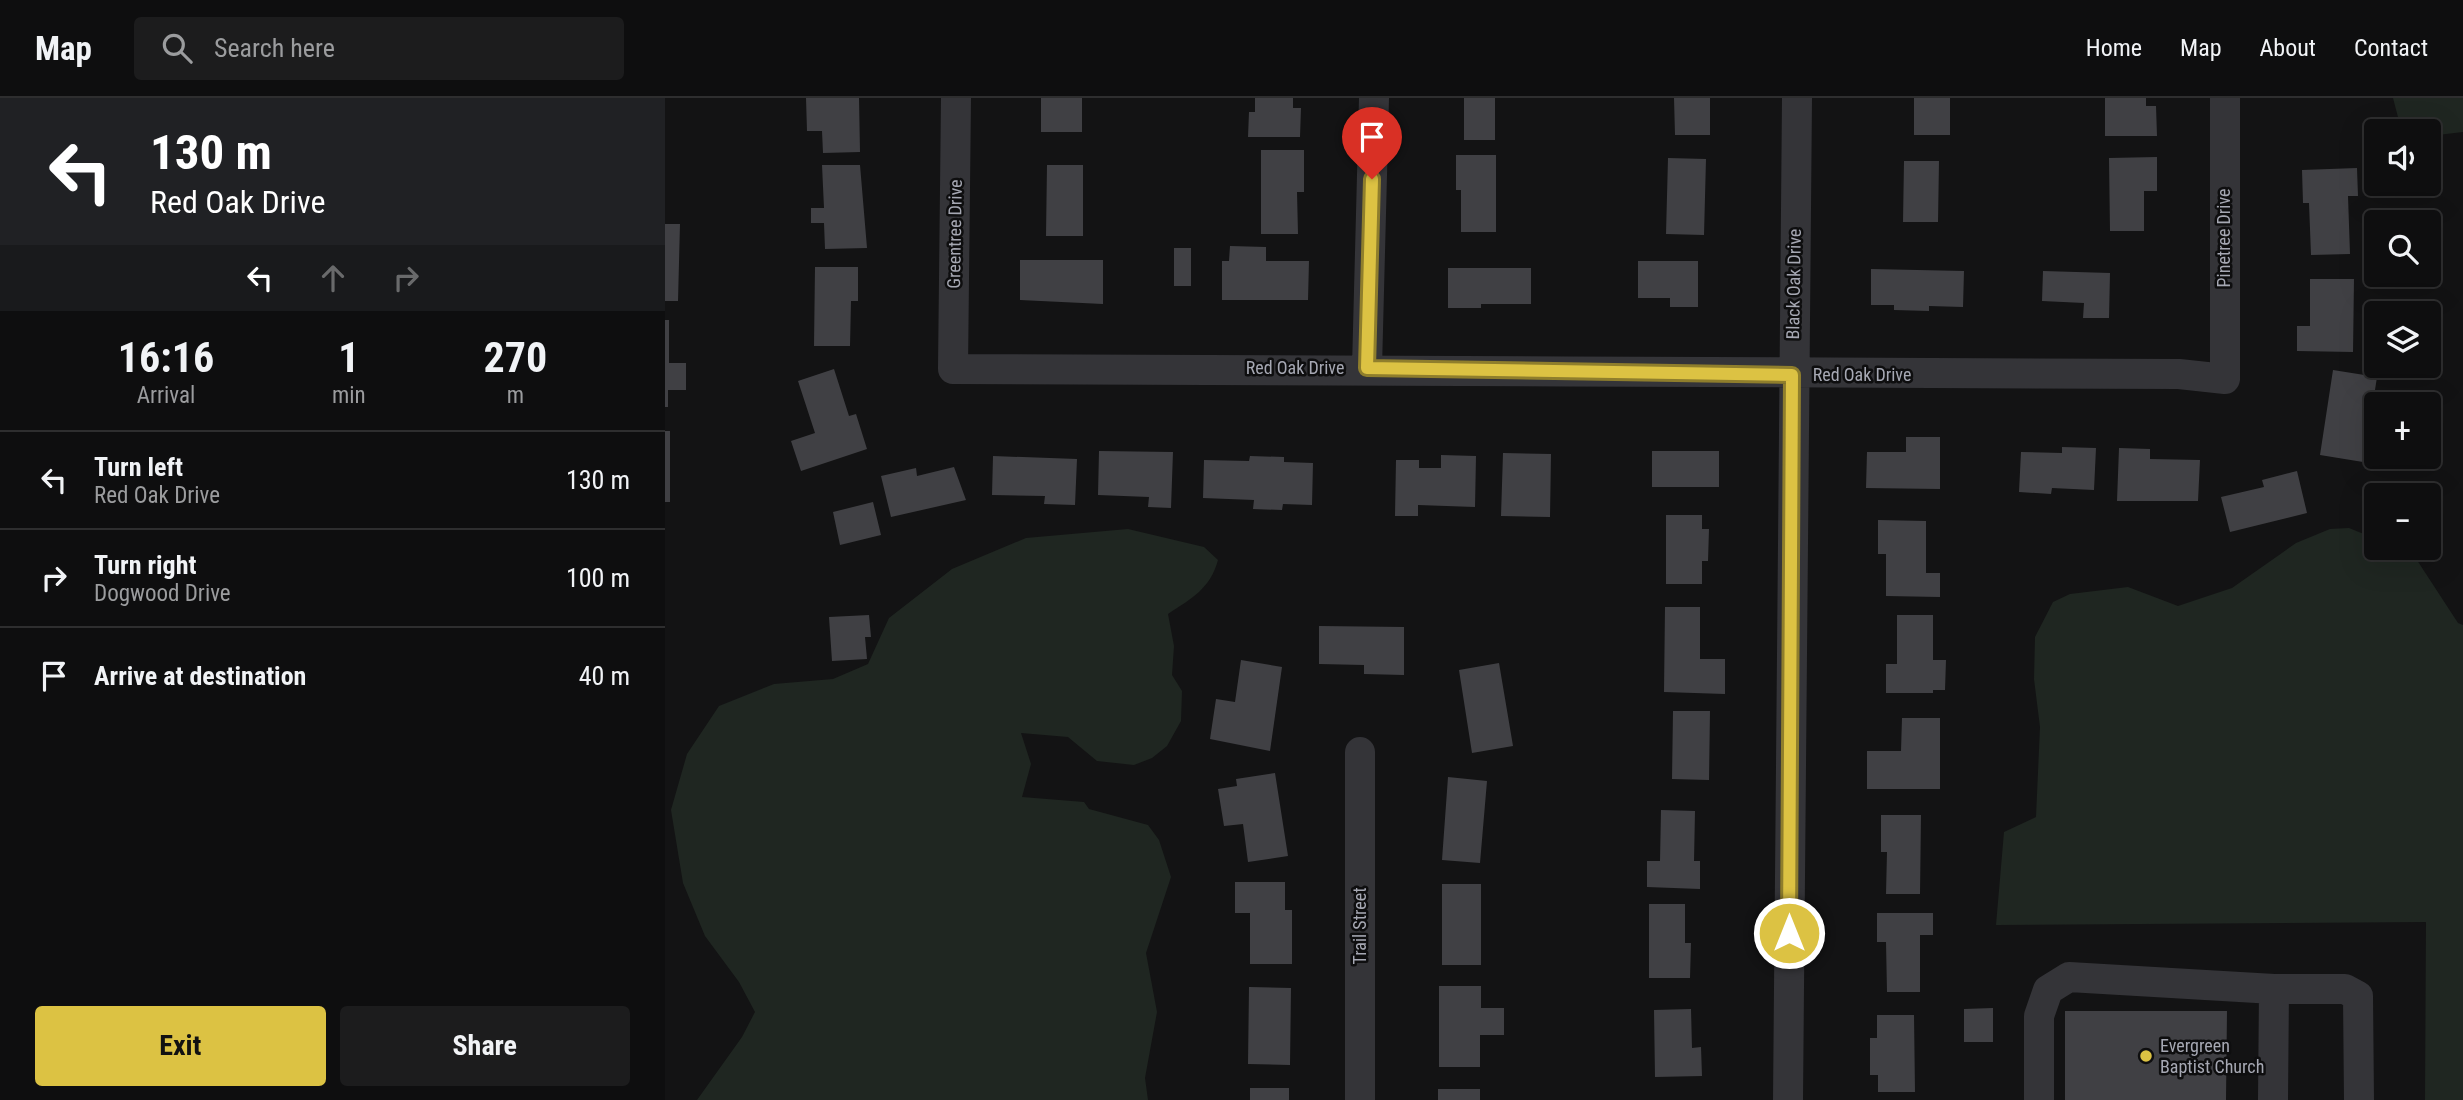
<!DOCTYPE html>
<meta charset="utf-8">
<style>
:root{--surface:#0e0e0f;--page:#1c1c1d;--text:#f1f3f6;--muted:#9b9c9e;--line:#2e2e2f;--accent:#dcc243}
body{margin:0;font-family:"Roboto Condensed",sans-serif;background:var(--page);color:var(--text);height:100vh;display:flex;flex-direction:column;font-size:26px;white-space:nowrap}
*{box-sizing:border-box;margin:0}
p{font-size:23px;color:var(--muted)}
.icon{flex:none;width:38px;height:38px;fill:none;stroke:currentColor;stroke-width:2;stroke-linecap:round;stroke-linejoin:round}
.map{position:relative;flex:1;overflow:hidden}
.side{display:flex;flex-direction:column;background:var(--surface);width:665px}
.side>*{flex:none}
.banner{background:#202124;color:#fff;overflow:hidden}
.fabs{position:absolute;left:1699px;top:21px;display:grid;gap:14px}
.fabs a{display:grid;place-items:center;width:77px;height:77px;border-radius:7px;background:var(--surface);box-shadow:0 7px 28px #0002,0 0 0 2px var(--line);font-size:35px}
.pin{position:absolute;display:grid;place-items:center;width:60px;height:60px;color:#fff;margin:-72px -30px;border-radius:50% 50% 50% 0;rotate:-45deg;box-shadow:0 0 7px #0007}
.pin .icon{rotate:45deg}
.me{position:absolute;width:77px;margin:-38px;rotate:0deg;stroke-linejoin:round;filter:drop-shadow(0 0 5px #0008)}
.turn{display:flex;align-items:center;gap:24px;height:147px;padding:0 35px;font-size:32px}
.turn .icon{width:91px;height:91px;stroke-width:2.5}
.turn b{display:block;font-size:49px;line-height:60px}
.lanes{display:flex;align-items:center;height:66px;padding:0 35px;background:#0003;justify-content:center;gap:35px;direction:ltr}
.lanes .off{opacity:.35}
.eta{display:flex;justify-content:space-evenly;align-items:center;height:119px;text-align:center}
.eta b{font-size:42px;font-weight:700;line-height:49px}
.button{display:flex;gap:14px;margin-top:auto;padding:14px 35px}
.button a{flex:1;height:80px;border-radius:7px;background:var(--accent);color:#111;font-size:28px;font-weight:700;line-height:80px;text-align:center}
.button a+a{background:var(--page);color:var(--text)}
ul{padding:0;list-style:none}
li{display:flex;align-items:center;gap:21px;height:98px;padding:0 35px;border-top:2px solid var(--line)}
li div{flex:1}
li b{display:block;font-size:26px}
li em{font-style:normal}
header{display:flex;align-items:center;gap:42px;box-sizing:border-box;height:98px;padding:0 35px;background:var(--surface);border-bottom:2px solid var(--line)}
header strong{font-size:33px}
nav{display:flex;gap:38px;margin-inline-start:auto;font-size:24px}
.search{width:490px;height:63px;background:var(--page);display:flex;align-items:center;gap:18px;box-sizing:border-box;padding:0 24px;border-radius:7px;color:var(--muted);font-size:26px}
main{display:flex;flex:1;min-height:0}
.map>svg:first-child{display:block}
.green{fill:#1f2621}
.building{fill:#404044}
.lines{fill:none;stroke-linecap:round;stroke-linejoin:round}
.minor{stroke:#343438;stroke-width:30}
.route-casing{stroke:#8f7e2c;stroke-width:18}
.route{stroke:#dcc243;stroke-width:12}
.poi-dot{fill:#dcc243;stroke:#0e0e0f;stroke-width:2.5}
.labels{text-anchor:middle;stroke-width:5;stroke-linejoin:round;paint-order:stroke}
.street-label{font-size:18px;fill:#a6a8b3;stroke:#0e0e0f}
.poi-label{font-size:18px;fill:#a6a8b3;stroke:#0e0e0f;text-anchor:start}
</style>
<header>
<strong>Map</strong>
<div class="search"><svg class="icon" aria-label="search" viewBox="0 0 24 24"><circle cx="10" cy="10" r="6"/><path d="M15 15l6 6"/></svg>Search here</div>
<nav><a>Home</a><a>Map</a><a>About</a><a>Contact</a></nav>
</header>
<main>
<section class="side">
<div class="banner">
<div class="turn"><svg class="icon" aria-label="left" viewBox="0 0 24 24"><path d="M17 20v-9H6M10 6l-5 5 5 5"/></svg><div><b>130 m</b>Red Oak Drive</div></div>
<div class="lanes"><svg class="icon" aria-label="left" viewBox="0 0 24 24"><path d="M17 20v-9H6M10 6l-5 5 5 5"/></svg><svg class="icon off" aria-label="ahead" viewBox="0 0 24 24"><path d="M12 20V5M6 11l6-6 6 6"/></svg><svg class="icon off" aria-label="right" viewBox="0 0 24 24"><path d="M7 20v-9h11M14 6l5 5-5 5"/></svg></div>
</div>
<div class="eta">
<div><b>16:16</b><p>Arrival</p></div>
<div><b>1</b><p>min</p></div>
<div><b>270</b><p>m</p></div>
</div>
<ul>
<li><svg class="icon" aria-label="left" viewBox="0 0 24 24"><path d="M17 20v-9H6M10 6l-5 5 5 5"/></svg><div><b>Turn left</b><p>Red Oak Drive</p></div><em>130 m</em></li>
<li><svg class="icon" aria-label="right" viewBox="0 0 24 24"><path d="M7 20v-9h11M14 6l5 5-5 5"/></svg><div><b>Turn right</b><p>Dogwood Drive</p></div><em>100 m</em></li>
<li><svg class="icon" aria-label="arrive" viewBox="0 0 24 24"><path d="M6 21V4h12l-3 4 3 4H6"/></svg><div><b>Arrive at destination</b></div><em>40 m</em></li>
</ul>
<div class="button"><a>Exit</a><a>Share</a></div>
</section>
<div class="map">
<svg width="1798" height="1002" viewBox="0 0 1798 1002">
<rect width="100%" height="100%" fill="#131314"/>
<path class="green" d="M1728,0H1798V34L1764,38V33H1750L1734,23Z
M1684,430L1711,441L1712,450H1733L1748,456L1793,525L1798,527V1002H1760L1761,824L1331,827L1339,734L1371,719L1375,629L1369,581L1370,539L1388,504L1405,496L1463,489L1513,508L1567,490L1631,445L1665,431Z
M463,431L539,449L553,462C545,491 527,500 503,516L509,548L507,577L517,593L516,623L502,648L487,660L469,667L432,663L403,639L356,635L366,666L357,699L419,704L424,711L483,727L494,742L506,779L481,855L492,914L480,980L483,1002H32L77,939L90,914L74,884L40,838L18,785L6,712L22,656L54,608L109,586L168,581L203,566L224,520L287,471L361,440Z"/>
<path class="building" d="M141,0H194L195,54L158,55L157,33H142Z
M376,0H417V34H376Z
M590,0H628V10H636L635,39H583L584,14H590Z
M799,0H830V42H799Z
M1009,0H1045V37H1010Z
M1249,0H1285V37H1249Z
M1440,0H1481V8H1491L1492,38H1440Z
M596,52H639V94H632L633,136H596Z
M791,57H831V134H796V92H791Z
M1492,59V93H1479V133H1445L1444,60Z
M1003,60L1041,61L1039,137L1001,136Z
M1239,63H1274L1273,124H1238Z
M157,67H195L202,150L160,151L159,125H146V110H159Z
M382,67H418V138H381Z
M1692,70L1693,98H1683L1685,156L1646,157L1644,105H1638L1637,72Z
M0,126H15L13,203H0Z
M565,148L601,149V163H644L643,202H557V163H564Z
M509,150H526V188H509Z
M355,162H438V206L355,202Z
M973,163H1033V209H1005V200H973Z
M150,169H193V203H186L185,248H149Z
M783,170H866V206H816V210H783Z
M1206,171L1299,173L1298,209L1264,208V213L1229,212V207H1206Z
M1378,173L1445,175L1444,220H1418L1419,205L1377,203Z
M1645,181H1689L1688,254L1632,253V228H1645Z
M0,222H4V265H21V292H3V309H0Z
M169,271L184,318L191,316L202,351L136,373L126,343L150,335L133,283Z
M1668,272L1712,279L1707,311L1712,312V340L1703,338L1698,364L1655,357Z
M0,333H5V404H0Z
M1241,339H1275V391L1201,390L1202,354H1241Z
M1397,349L1431,350L1429,392L1387,390L1386,396L1354,394L1356,354L1397,355Z
M1454,350L1485,351V361L1535,362L1533,403H1452Z
M434,353L508,354L506,410L483,409L484,399L433,397Z
M987,353H1054V389H987Z
M838,355L886,356L885,419L836,418Z
M776,357L811,358L810,409L753,407V418H730L731,362H754V370H776Z
M328,358L412,361L410,407L379,406L380,398L327,397Z
M585,358L619,359V364L648,365L647,407L618,406L617,412L588,411L589,402L538,400L539,362L584,363Z
M289,369L301,402L226,419L216,378L251,370L252,378Z
M1632,373L1642,415L1565,434L1556,399L1599,389L1597,382Z
M208,404L216,437L175,447L168,414Z
M1001,417H1037V431H1044L1043,463H1037V486H1001Z
M1213,422L1261,423V475H1275V499L1221,498V456H1213Z
M1000,509H1035V561H1060V596L999,594Z
M204,517L206,539H200L202,561L167,563L164,519Z
M1232,517H1268V562H1281L1280,592H1268V595H1221V566H1232Z
M654,528L739,529V577L699,576V567L654,566Z
M576,562L617,569L605,653L545,641L551,601L570,604Z
M834,565L848,648L807,655L794,572Z
M1008,613H1045L1044,682L1007,681Z
M1237,620H1275V691H1202V653H1236Z
M610,675L623,758L583,764L578,726L559,728L553,691L572,688L571,681Z
M783,679L822,683L815,765L777,762Z
M996,712L1030,713L1029,763H1035V791L982,789V763H995Z
M1216,717H1256L1255,796H1221L1222,754H1216Z
M570,784H620V812H627V866H585V815H570Z
M777,786H816V867H777Z
M984,806H1020V845H1026L1025,880H984Z
M1212,815H1268V837H1255V894H1222L1221,844H1212Z
M774,888H816V910H839V937H815V969H774Z
M584,889L626,890L625,967L583,966Z
M1328,910V944H1299V911Z
M1026,911L1027,950L1036,949L1037,978L990,979L989,912Z
M1400,913H1562L1561,1002H1400Z
M1212,917H1249L1250,994H1213V977H1205V940H1212Z
M585,990H624V1002H585Z
M773,991H815V1002H773Z"/>
<g class="lines">
<path class="minor" d="M291,0L288,271C697,270 1105,277 1514,276L1560,281V0
M702,270L709,0
M1609,891H1680L1693,898L1694,1002
M695,1002V654
M1123,1002L1132,0
M1374,1002V918L1383,892L1404,879L1609,891L1608,1002"/>
</g>
<g class="lines">
<g class="route-casing">
<path id="route" d="M707,81L702,270L1127,277L1124,835"/>
</g>
<use href="#route" class="route"/>
</g>
<circle class="poi-dot" cx="1481" cy="958" r="7"/>
<g class="labels">
<g class="street-label">
<text transform="translate(290 136) rotate(-89)" y="6">Greentree Drive</text>
<text transform="translate(1559 140) rotate(-90)" y="6">Pinetree Drive</text>
<text transform="translate(1129 186) rotate(-89)" y="6">Black Oak Drive</text>
<text x="630" y="276">Red Oak Drive</text>
<text x="1197" y="283">Red Oak Drive</text>
<text transform="translate(695 828) rotate(-90)" y="6">Trail Street</text>
</g>
<g class="poi-label">
<text x="1495" y="954">Evergreen<tspan x="1495" dy="21">Baptist Church</tspan></text>
</g>
</g>
</svg>
<div class="fabs">
<a><svg class="icon" aria-label="sound" viewBox="0 0 24 24"><path d="M4 9h4l5-4v14l-5-4H4zM17 9q2 3 0 6"/></svg></a>
<a><svg class="icon" aria-label="search" viewBox="0 0 24 24"><circle cx="10" cy="10" r="6"/><path d="M15 15l6 6"/></svg></a>
<a><svg class="icon" aria-label="layers" viewBox="0 0 24 24"><path d="M12 4l9 5-9 5-9-5zM3 14l9 5 9-5"/></svg></a>
<a>+</a>
<a>−</a>
</div>
<div class="pin" style="left:707px;top:81px;background:#d93025"><svg class="icon" aria-label="arrive" viewBox="0 0 24 24"><path d="M6 21V4h12l-3 4 3 4H6"/></svg></div>
<svg class="me" style="left:1124px;top:835px" viewBox="-20 -20 40 40"><circle r="17" fill="#dcc243" stroke="#fff" stroke-width="3"/><path d="M0-11L8 9 0 5-8 9z" fill="#fff"/></svg>
</div>
</main>
